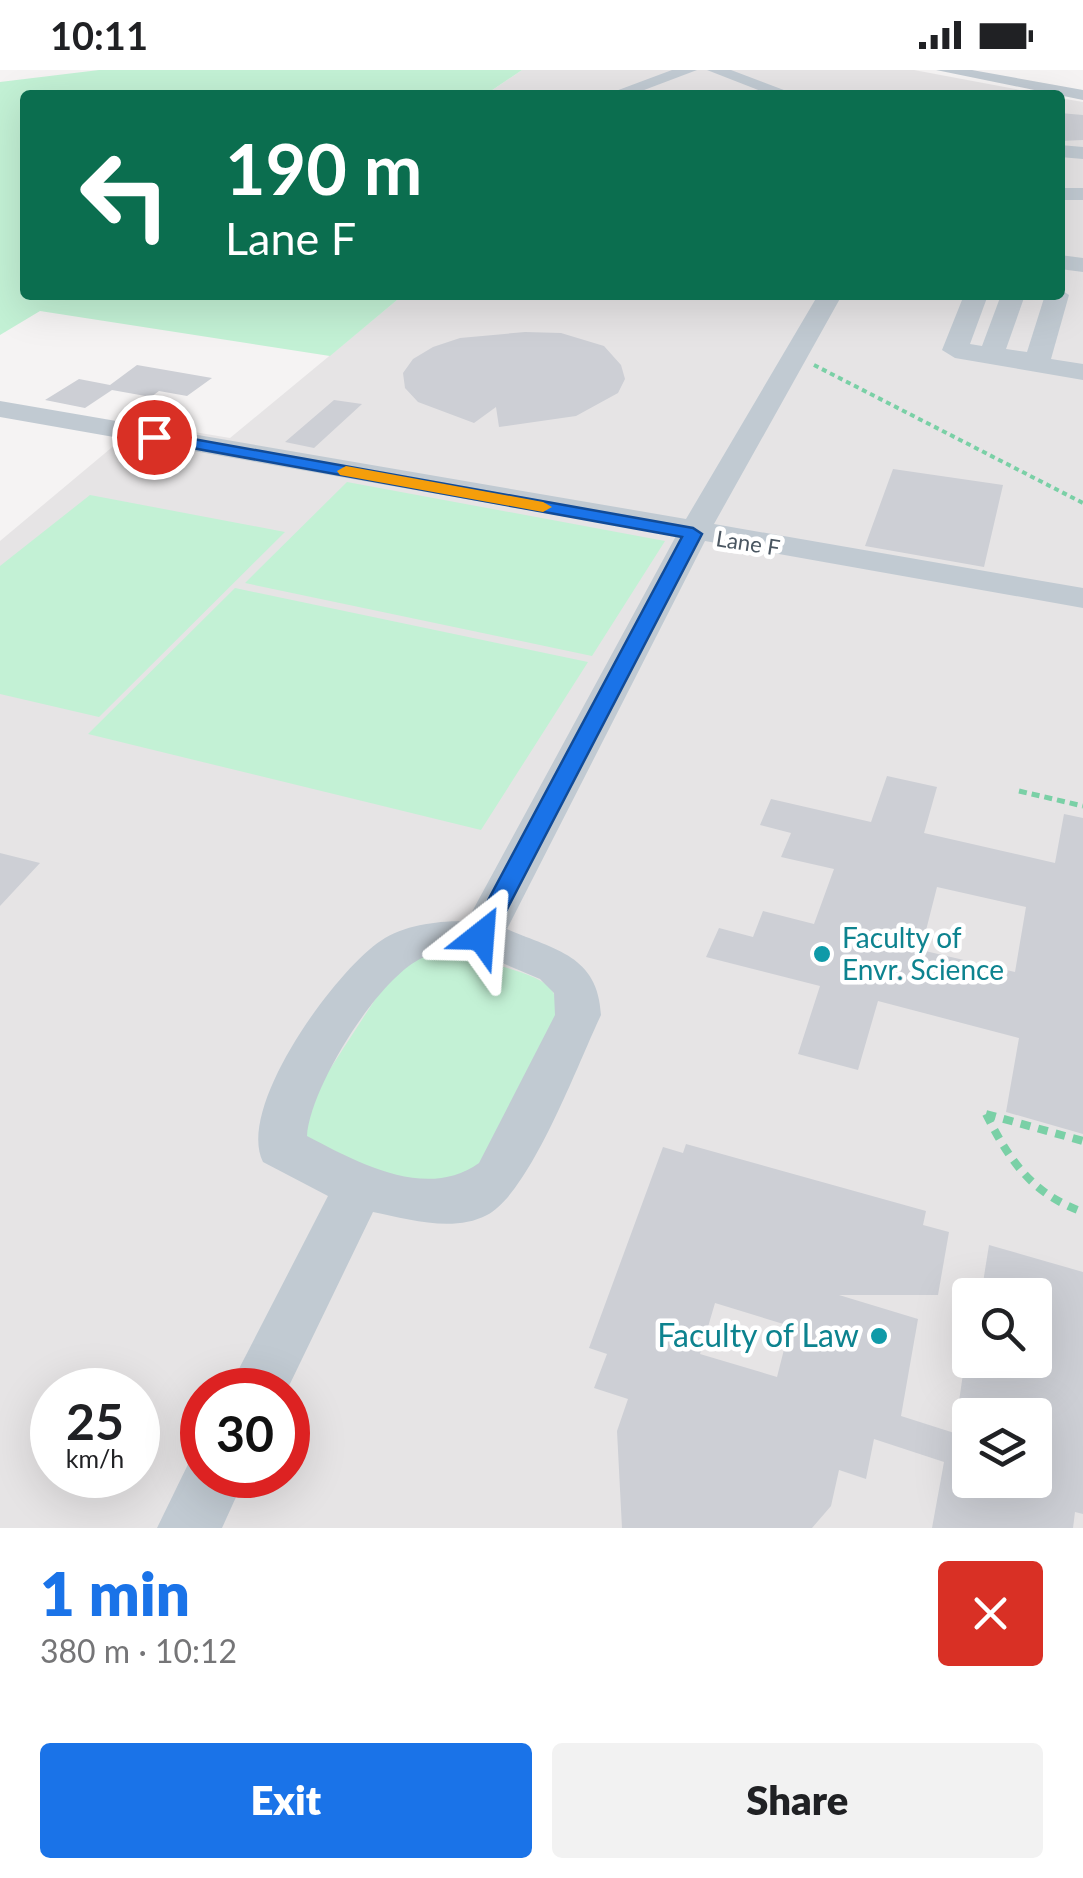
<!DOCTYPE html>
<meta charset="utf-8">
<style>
:root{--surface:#fff;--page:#f2f2f2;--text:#202124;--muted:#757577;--accent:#1a73e8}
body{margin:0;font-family:Lato,sans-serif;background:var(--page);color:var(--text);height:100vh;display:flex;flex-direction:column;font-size:38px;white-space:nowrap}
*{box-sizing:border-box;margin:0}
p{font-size:32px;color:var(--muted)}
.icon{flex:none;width:55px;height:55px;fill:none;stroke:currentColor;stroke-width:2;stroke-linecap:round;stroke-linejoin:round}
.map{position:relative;height:1458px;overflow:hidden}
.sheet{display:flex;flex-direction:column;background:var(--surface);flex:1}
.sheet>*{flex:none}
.top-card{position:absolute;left:20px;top:20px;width:1045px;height:210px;border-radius:10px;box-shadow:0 10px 40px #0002;background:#0b6e4f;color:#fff;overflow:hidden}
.tools{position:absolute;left:952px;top:1208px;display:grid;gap:20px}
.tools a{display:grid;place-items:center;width:100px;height:100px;border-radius:10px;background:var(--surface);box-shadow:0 10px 40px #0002;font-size:50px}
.speed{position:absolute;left:30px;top:1298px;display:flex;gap:20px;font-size:50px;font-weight:700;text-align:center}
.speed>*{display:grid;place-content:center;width:130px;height:130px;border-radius:50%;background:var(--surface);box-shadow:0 10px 40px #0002;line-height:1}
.speed small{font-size:25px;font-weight:400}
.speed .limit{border:15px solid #d22;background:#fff;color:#111}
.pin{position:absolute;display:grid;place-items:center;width:85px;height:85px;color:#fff;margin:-42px;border:5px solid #fff;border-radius:50%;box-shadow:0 2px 10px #0007}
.me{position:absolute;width:110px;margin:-55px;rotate:28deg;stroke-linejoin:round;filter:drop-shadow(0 0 8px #0008)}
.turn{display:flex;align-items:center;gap:35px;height:210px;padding:0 40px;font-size:45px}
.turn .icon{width:130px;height:130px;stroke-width:2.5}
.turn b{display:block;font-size:70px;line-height:85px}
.round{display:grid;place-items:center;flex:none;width:105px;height:105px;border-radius:10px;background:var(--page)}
.overview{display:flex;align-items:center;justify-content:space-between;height:170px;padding:0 40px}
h1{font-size:60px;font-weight:800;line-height:75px;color:var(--accent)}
.action{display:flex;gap:20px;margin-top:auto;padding:20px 40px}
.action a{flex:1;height:115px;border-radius:10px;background:var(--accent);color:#fff;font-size:40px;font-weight:800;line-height:115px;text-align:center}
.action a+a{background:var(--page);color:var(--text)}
.status{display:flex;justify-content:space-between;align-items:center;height:70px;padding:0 50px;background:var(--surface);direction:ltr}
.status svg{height:28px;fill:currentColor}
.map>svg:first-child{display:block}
.education{fill:#e6e4e5;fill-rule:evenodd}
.green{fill:#c3f1d5}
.building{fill:#cdcfd5;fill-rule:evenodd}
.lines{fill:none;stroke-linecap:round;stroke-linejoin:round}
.path-far2{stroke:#7ad0a6;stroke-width:4;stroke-dasharray:5 4;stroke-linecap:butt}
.path-far1{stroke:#7ad0a6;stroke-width:5;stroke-dasharray:8 5;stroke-linecap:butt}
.path{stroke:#7ad0a6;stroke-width:8;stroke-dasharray:10 8;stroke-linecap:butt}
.minor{fill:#c1cad2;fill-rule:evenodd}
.route{fill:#1a73e8;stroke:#114b97;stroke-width:2.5}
.slow{fill:#f59e0b}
.culture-dot{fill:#0f9aa8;stroke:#fff;stroke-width:4}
.labels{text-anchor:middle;stroke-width:9;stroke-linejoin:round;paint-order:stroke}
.far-street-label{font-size:22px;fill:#4a5661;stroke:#fff}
.culture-label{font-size:28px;fill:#0d838f;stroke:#fff;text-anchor:start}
.near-culture-label{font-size:32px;fill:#0d838f;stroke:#fff;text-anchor:end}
</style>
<div class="status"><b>10:11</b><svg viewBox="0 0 49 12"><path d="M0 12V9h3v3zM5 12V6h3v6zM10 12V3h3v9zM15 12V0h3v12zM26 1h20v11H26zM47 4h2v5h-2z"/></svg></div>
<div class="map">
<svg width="1083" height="1458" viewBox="0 0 1083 1458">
<rect width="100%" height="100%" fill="#f5f3f3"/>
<path class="education" d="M522,0H914L1047,25H485Z
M1060,28L1083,32V1458H0V471L141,353L230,368L403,225H1060ZM970,1225H1035V1290H970ZM52,1320H138V1405H52ZM202,1320H288V1405H202ZM970,1345H1035V1410H970Z"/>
<path class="green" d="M99,0H522L485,25H25V225H403L330,286L40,241L0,265V12Z
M347,412L665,471L592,586L245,513Z
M90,425L285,462L99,647L0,624V496Z
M235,518L588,592L481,760L88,664Z
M424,883C450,884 536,899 551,919C558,929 557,937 555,949L489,1083C442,1141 368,1095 312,1073L301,1062L304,1039L393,902Z"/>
<path class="building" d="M1060,43L1083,45V70L1060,71Z
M525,262L561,263L604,276L621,295L625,309L618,323L576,346L499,357L496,337L474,353L418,332L405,318L403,303L413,289L433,277L460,268Z
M137,295L212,308L187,326L159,321L151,327L112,320L85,338L45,330L79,309L110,315Z
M334,330L362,334L314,378L285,372Z
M893,399L1003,415L984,497L865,476Z
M887,706L937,717L924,763L1055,793L1064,744L1083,748V1064L1006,1042L1019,968L878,931L858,1000L798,984L820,916L706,887L719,858L753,867L763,841L814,854L834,799L781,787L791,763L760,755L771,729L871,752ZM937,817L1026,837L1015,902L921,880Z
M0,783L40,793L0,836Z
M686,1074L926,1141L923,1155L949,1162L938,1225H839L918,1249L901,1346L970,1368V1410H1035V1345H957L965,1290H1035V1225H981L989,1175L1083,1202V1444L1075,1442L1073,1458H932L944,1392L874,1369L866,1409L839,1400L831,1436L812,1458H622L617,1361L628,1329L594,1318L607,1284L589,1278L663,1077L683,1083ZM715,1233L790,1256L777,1307L700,1284Z"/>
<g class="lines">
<path class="path-far2" d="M814,295L1083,433"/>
<path class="path-far1" d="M1019,721L1083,736"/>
<path class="path" d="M986,1044C1010,1091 1032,1124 1083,1142
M986,1044L1083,1071"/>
<path class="minor" d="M672,0H697L631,25H605Z
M707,0H731L797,25H771Z
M936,0H972L1083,20V30Z
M1060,75L1083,77V89L1060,87Z
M1060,118H1083V130H1060Z
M1060,185L1083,188V202L1060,199Z
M1060,219L1069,225L1051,289L1083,294V310L955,288L942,280L964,225H988L970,274L982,276L1001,225H1025L1006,279L1027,282L1045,225H1060Z
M818,225H842L714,454L1083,518V538L705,471L507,859C555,880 598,885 601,945C578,993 531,1122 487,1145C453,1163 408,1149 373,1142L287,1320H228L328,1126L263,1092C235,1037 338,896 385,868C409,854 440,851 467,851L676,466L0,347V331L686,449ZM476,882L540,909L554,923L555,945L479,1093C426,1131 357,1092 307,1066C310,1018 377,909 422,888C438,880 459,882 476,882Z
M202,1380V1405H246L222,1458H157L193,1384Z"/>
</g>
<path class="route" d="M154,362L693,458L702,464L490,872H472L469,866L682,467L148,370V364Z"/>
<path class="slow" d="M346,396L543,432L552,437L543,442L340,405L337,401Z"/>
<g class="culture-dot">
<circle cx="822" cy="884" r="10"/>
<circle cx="879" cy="1266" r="10"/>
</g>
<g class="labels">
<g class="far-street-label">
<text transform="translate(748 473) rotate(9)" y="8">Lane F</text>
</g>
<g class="culture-label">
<text x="842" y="878">Faculty of<tspan x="842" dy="32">Envr. Science</tspan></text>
</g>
<g class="near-culture-label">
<text x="859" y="1277">Faculty of Law</text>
</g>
</g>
</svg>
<div class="tools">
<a><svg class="icon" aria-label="search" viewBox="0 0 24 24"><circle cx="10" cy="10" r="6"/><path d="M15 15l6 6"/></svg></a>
<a><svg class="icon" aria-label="layers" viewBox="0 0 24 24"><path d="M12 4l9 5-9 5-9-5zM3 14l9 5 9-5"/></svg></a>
</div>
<div class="speed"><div>25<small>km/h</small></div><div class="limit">30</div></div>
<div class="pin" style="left:154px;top:367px;background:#d93025"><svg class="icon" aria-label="arrive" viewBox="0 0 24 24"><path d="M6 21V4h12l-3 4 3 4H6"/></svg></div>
<svg class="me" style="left:481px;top:866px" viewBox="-20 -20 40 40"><path d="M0-17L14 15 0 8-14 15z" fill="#1a73e8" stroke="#fff" stroke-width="4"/></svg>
<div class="top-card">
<div class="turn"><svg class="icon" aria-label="left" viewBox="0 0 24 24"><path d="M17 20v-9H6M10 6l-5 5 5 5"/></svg><div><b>190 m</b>Lane F</div></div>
</div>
</div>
<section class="sheet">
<div class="overview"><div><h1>1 min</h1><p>380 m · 10:12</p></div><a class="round" style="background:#d93025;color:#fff"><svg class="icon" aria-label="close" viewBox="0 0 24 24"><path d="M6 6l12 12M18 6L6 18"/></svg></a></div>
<div class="action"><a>Exit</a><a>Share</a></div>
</section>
